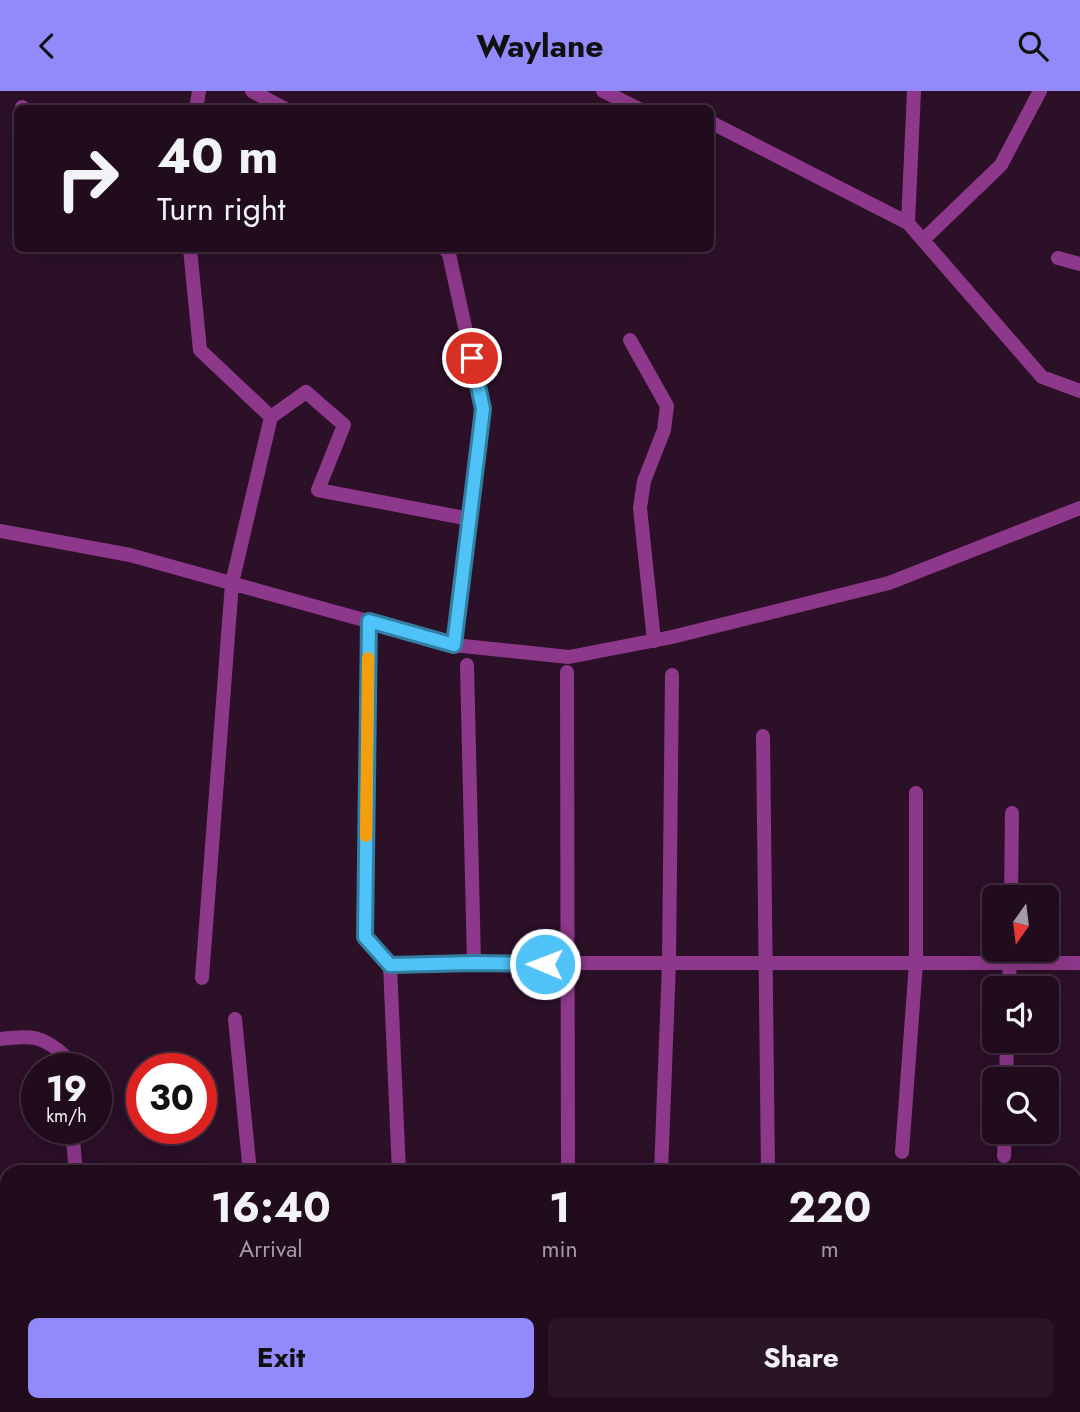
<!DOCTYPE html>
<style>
:root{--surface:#210c1e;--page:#291527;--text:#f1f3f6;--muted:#a29ba4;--line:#3e2c3c;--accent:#9289fa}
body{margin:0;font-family:Jost,sans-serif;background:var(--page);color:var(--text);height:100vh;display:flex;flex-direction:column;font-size:26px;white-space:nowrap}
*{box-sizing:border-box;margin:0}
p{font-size:23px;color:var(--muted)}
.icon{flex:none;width:38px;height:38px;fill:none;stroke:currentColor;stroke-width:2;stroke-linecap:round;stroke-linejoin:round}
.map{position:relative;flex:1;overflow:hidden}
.sheet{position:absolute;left:0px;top:1074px;width:1082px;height:247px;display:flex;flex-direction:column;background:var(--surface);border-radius:21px 21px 0 0;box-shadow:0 7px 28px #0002,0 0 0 2px var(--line)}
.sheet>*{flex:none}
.guide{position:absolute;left:14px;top:14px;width:700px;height:147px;border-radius:10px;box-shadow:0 7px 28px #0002,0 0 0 2px var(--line);background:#210c1e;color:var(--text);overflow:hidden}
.needle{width:46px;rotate:194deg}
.fabs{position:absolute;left:982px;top:794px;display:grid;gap:14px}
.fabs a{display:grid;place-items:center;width:77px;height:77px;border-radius:10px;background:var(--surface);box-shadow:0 7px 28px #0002,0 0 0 2px var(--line);font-size:35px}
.speed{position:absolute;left:21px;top:962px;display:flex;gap:14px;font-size:35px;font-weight:700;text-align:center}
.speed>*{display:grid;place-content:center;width:91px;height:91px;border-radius:50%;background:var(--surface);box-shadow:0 7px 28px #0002,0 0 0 2px var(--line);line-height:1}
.speed small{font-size:18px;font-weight:400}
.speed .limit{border:10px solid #d22;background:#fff;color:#111}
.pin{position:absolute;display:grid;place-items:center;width:60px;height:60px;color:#fff;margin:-30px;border:4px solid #fff;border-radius:50%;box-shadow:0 2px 7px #0007}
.me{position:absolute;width:77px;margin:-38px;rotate:271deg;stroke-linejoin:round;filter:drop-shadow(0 0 5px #0008)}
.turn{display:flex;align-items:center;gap:24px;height:147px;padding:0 28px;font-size:32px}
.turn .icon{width:91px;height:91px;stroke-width:2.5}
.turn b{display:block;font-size:49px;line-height:60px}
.eta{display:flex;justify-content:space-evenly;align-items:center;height:119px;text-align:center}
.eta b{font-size:42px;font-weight:700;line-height:49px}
.cta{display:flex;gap:14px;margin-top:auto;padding:14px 28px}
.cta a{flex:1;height:80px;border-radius:10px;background:var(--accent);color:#111;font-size:28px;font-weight:700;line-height:80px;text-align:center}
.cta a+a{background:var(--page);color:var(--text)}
header{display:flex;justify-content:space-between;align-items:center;height:91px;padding:0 28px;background:var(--accent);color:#111;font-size:32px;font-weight:700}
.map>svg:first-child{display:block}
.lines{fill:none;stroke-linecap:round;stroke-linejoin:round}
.minor{stroke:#8e388b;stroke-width:14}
.route-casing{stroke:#337fa1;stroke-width:18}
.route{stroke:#4fc3f7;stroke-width:12}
.slow{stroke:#f59e0b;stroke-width:12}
</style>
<header><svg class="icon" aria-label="back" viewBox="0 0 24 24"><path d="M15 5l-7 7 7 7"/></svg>Waylane<svg class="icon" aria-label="search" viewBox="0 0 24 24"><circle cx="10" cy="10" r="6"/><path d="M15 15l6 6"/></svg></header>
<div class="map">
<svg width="1080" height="1321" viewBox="0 0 1080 1321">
<rect width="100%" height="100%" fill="#2c1028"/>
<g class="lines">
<path class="minor" d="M252,0L285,18
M603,0L639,18
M22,16L23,18
M196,18L199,0
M710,34L714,33L908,132L1042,286L1080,300
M908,132L914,0
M923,149L1001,74L1040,0
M190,158L200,259L271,326L306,301L344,334L318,399L470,428
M1058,167L1080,173
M630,249L667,315L664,339L644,390L640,417L654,550
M0,440L130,464L454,554L483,318L449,163L445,158
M369,530L365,846L390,874
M454,554L569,566L672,546L889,492L1080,417
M467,574L474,872
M567,581L568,1082
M763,645L768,1080
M1011,807L1012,722
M202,887L232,492L271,326
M1009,898L1010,859
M235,928L250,1082
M0,948C30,944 43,944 66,966L67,978
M1006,989L1007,950
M72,1038L76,1082
M902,1061L916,872V702
M1004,1065L1005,1041
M399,1082L390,874L474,872H1080
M661,1082L669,872L672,584
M0,1259H7
M1074,1272L1080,1274
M108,1314L109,1321
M464,1314L465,1321
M654,1321V1314"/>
</g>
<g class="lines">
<g class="route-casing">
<path id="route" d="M472,267L483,318L454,554L369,530L365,846L390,874L474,872L545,873"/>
</g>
<use href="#route" class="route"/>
<path class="slow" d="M366,745L368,567"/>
</g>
</svg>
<div class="fabs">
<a><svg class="needle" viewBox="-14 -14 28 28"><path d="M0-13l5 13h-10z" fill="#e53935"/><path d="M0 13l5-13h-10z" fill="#a29ba4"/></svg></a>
<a><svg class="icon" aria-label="sound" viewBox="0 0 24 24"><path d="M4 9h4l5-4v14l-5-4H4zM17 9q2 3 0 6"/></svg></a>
<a><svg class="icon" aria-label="search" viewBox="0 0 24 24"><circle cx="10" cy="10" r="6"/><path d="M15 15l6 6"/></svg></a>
</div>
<div class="speed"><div>19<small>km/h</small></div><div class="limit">30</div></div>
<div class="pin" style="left:472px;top:267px;background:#d93025"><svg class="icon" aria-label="arrive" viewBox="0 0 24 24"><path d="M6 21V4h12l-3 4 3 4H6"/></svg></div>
<svg class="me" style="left:545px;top:873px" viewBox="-20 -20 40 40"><circle r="17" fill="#4fc3f7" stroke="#fff" stroke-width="3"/><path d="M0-11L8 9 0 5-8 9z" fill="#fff"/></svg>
<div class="guide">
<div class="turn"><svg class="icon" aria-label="right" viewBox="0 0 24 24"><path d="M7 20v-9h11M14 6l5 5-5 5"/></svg><div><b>40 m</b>Turn right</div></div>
</div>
<section class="sheet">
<div class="eta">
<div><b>16:40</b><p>Arrival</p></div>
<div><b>1</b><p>min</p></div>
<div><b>220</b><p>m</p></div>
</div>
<div class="cta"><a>Exit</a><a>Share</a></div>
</section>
</div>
